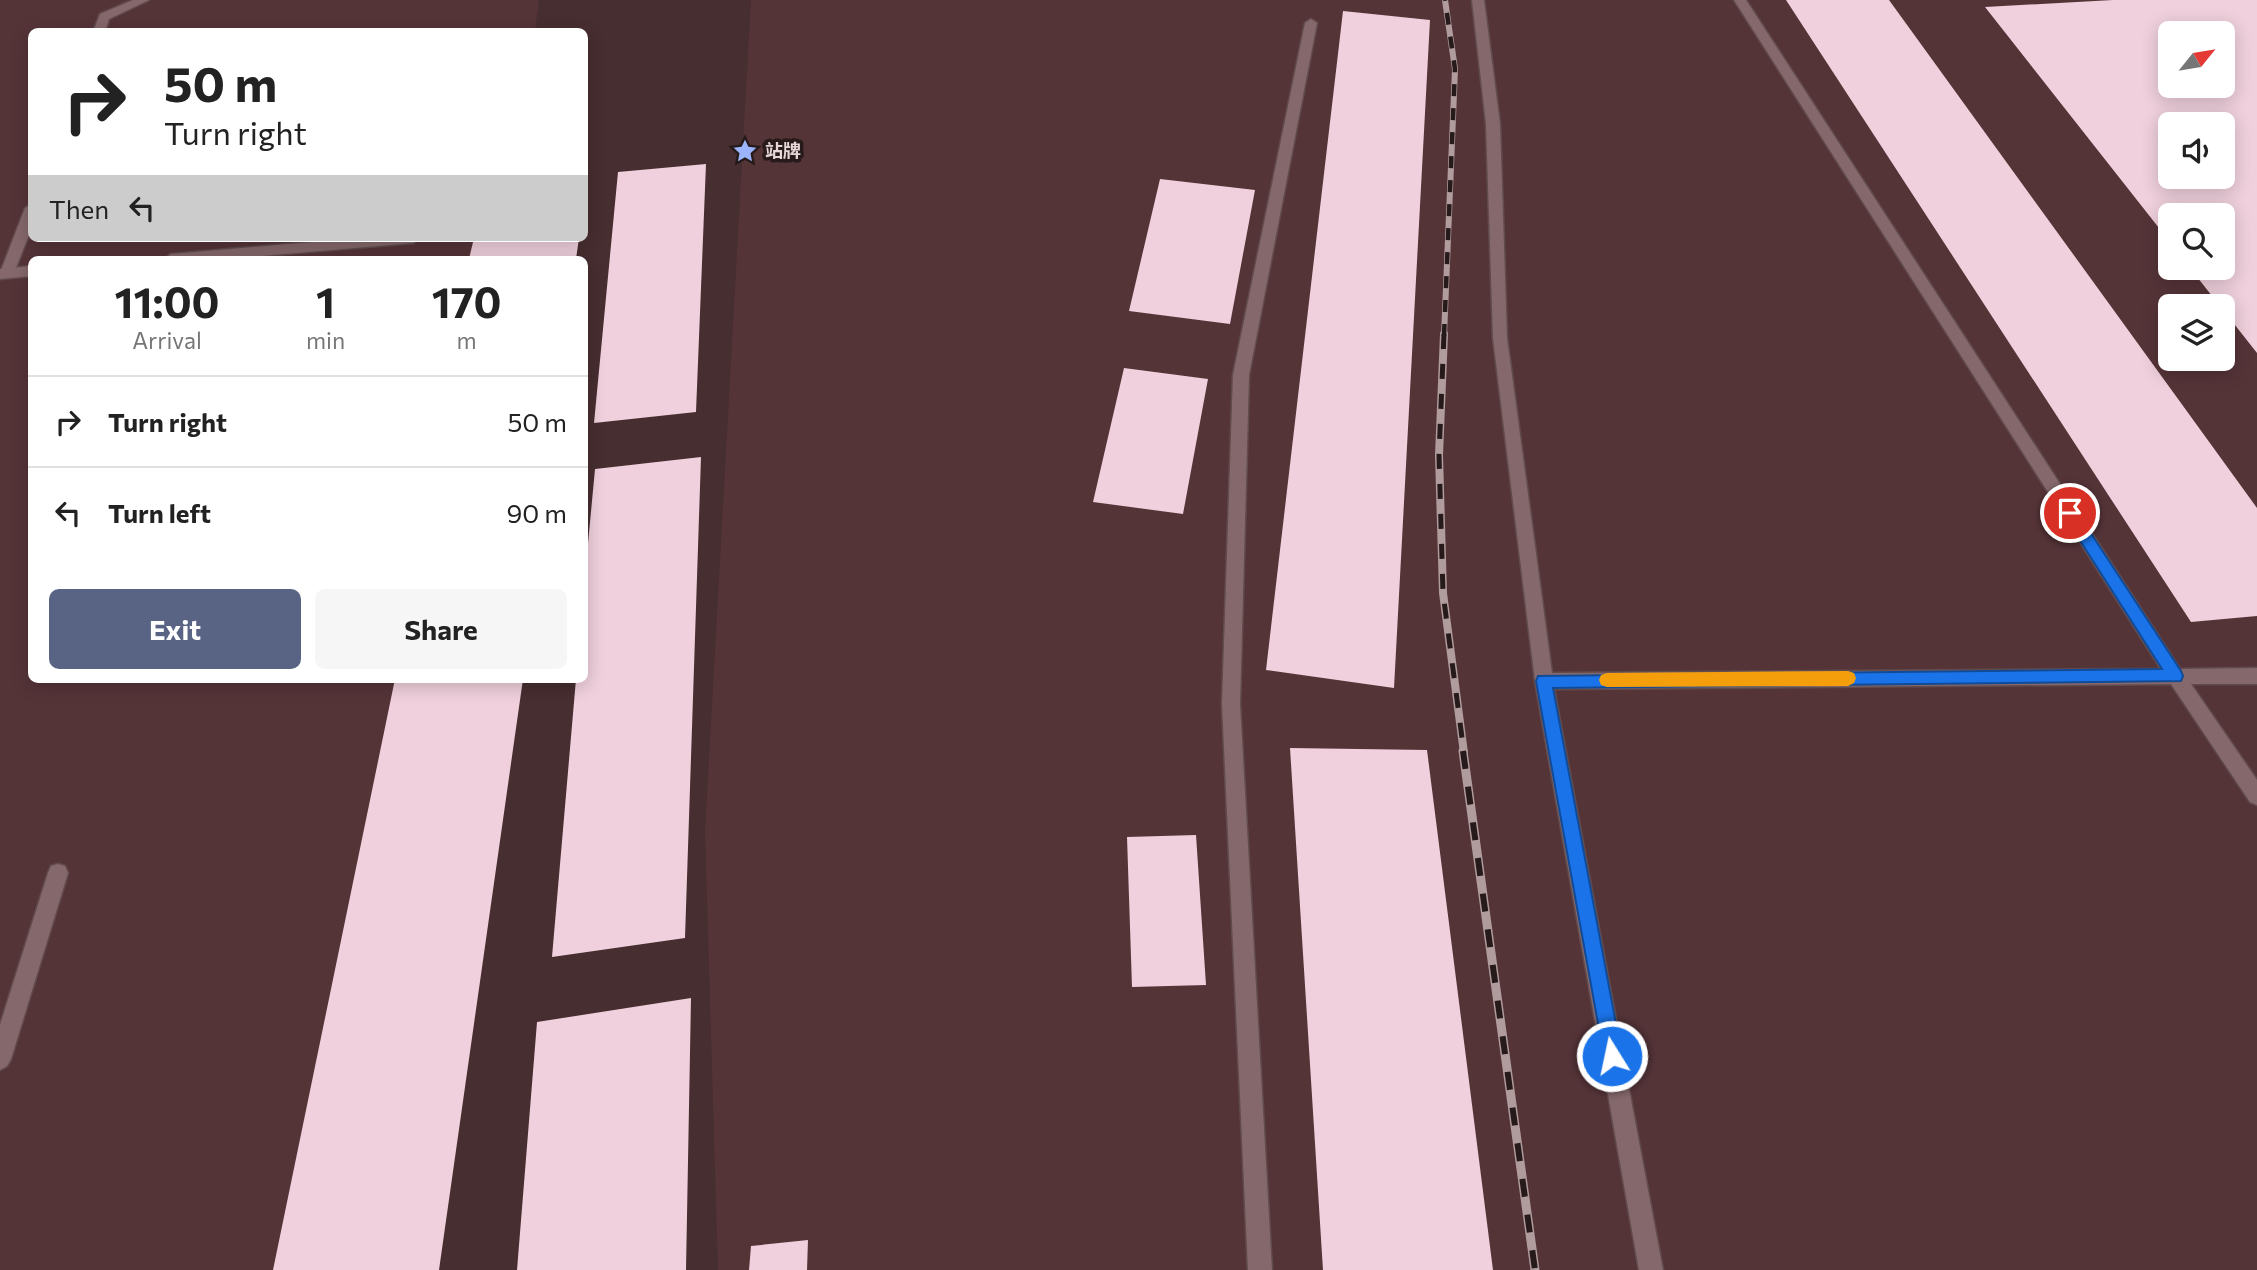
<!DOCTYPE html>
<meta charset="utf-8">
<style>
:root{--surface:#fff;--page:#f6f6f6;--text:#222;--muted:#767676;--line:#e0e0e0;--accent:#596485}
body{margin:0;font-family:Commissioner,"Noto Sans SC",sans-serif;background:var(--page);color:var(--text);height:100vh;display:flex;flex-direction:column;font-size:26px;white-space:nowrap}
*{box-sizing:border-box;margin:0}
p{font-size:23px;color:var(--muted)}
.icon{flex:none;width:38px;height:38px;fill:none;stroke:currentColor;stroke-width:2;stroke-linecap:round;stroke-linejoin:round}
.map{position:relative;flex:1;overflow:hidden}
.panel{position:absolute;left:28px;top:256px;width:560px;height:427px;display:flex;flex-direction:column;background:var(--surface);border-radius:10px;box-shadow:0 4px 18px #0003}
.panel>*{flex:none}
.guide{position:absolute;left:28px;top:28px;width:560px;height:214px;border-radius:10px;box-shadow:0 4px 18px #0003;background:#fff;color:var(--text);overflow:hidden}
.needle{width:46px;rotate:60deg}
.controls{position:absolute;left:2158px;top:21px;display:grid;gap:14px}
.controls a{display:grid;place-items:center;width:77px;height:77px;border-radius:10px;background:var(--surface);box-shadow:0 4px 18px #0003;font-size:35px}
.pin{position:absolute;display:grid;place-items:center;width:60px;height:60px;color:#fff;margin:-30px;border:4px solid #fff;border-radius:50%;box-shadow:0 2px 7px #0007}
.me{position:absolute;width:77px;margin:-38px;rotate:350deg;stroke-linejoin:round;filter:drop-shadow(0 0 5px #0008)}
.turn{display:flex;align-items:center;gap:24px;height:147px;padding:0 21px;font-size:32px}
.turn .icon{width:91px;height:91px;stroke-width:2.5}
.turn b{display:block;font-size:49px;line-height:60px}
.then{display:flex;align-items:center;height:66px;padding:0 21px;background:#0003;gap:14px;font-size:26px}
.eta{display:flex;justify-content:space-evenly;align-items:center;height:119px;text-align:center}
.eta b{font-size:42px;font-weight:700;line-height:49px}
.primary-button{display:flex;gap:14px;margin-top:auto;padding:14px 21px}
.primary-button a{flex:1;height:80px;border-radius:10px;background:var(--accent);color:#fff;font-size:28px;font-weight:700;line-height:80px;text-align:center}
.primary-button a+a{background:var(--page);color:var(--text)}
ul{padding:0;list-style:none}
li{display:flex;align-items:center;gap:21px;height:91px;padding:0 21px;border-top:2px solid var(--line)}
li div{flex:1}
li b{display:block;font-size:26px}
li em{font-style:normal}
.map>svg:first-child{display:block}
.built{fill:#553438;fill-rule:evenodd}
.building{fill:#efd0dc;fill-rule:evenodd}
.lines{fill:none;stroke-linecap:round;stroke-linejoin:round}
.service-casing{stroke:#614b4d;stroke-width:3}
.minor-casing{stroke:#614b4d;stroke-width:3}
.service{fill:#85686b;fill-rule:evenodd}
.minor{fill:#85686b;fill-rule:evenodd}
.rail-far2-casing{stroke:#b09c9d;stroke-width:6}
.rail-far1-casing{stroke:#b09c9d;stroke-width:8}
.rail-casing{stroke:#b09c9d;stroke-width:9}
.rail-far2{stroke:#261a1b;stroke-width:4.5;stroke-dasharray:12;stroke-linecap:butt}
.rail-far1{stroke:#261a1b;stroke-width:5;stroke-dasharray:15;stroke-linecap:butt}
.rail{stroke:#261a1b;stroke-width:6;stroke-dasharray:18;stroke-linecap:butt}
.route{fill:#1a73e8;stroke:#114b97;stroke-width:2}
.slow{fill:#f59e0b}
.labels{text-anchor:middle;stroke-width:7;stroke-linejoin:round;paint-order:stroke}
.far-poi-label{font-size:18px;font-weight:bold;fill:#e7d6d7;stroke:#261a1b;text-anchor:start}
</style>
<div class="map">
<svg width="2257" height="1270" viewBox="0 0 2257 1270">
<rect width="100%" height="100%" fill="#472e30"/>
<path class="built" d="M0,0H539L535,31L32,32V238H509L507,259H32V679H455L382,1270H0Z
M751,0H2257V1270H718L705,831ZM2170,33H2222V86H2170ZM2170,124H2222V177H2170ZM2170,215H2222V268H2170ZM2170,306H2222V359H2170Z"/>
<path class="building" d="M1786,0H1889L2257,508V616L2191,622Z
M2113,0H2257V353L2190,268H2222V215H2170V242L1985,7ZM2170,33H2222V86H2170ZM2170,124H2222V177H2170Z
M1343,11L1430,20L1394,688L1266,670Z
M706,164L696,412L594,423L618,172Z
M1160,179L1255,190L1230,324L1129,311Z
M474,238H579L576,259H469Z
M1124,368L1208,379L1183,514L1093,502Z
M701,457L685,938L552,957L576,679H584V586L595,469Z
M395,679H523L439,1270H273Z
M1290,748L1427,750L1493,1270H1323Z
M1196,835L1206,985L1132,987L1127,837Z
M691,998L686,1270H517L537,1022Z
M808,1240L807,1270H749L751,1246Z"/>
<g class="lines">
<g class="service-casing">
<path id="service" d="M133,0H149L109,19L105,32H93L100,14Z
M32,204V227L14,273L12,277H2L0,273L25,208Z
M58,864L65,866L68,873L11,1059L7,1066L0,1070V1025L48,873L51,866Z"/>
</g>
<g class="minor-casing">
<path id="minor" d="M1472,0H1484L1500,124L1507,338L1552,673L2161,669L1734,0H1746L2180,669L2257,668V684H2191L2257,780V805L2250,802L2171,684L1554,689L1663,1270H1639L1535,681L1493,338L1486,124Z
M1311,19L1317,23L1249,375L1240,704L1272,1270H1248L1222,704L1233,375L1305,23Z
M358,238H420L413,243L227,259H164L171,254Z
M32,266V276L0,279V269Z"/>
</g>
<use href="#service" class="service"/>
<use href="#minor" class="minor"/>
<g class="rail-far2-casing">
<path id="rail-far2" d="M1444,336L1455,69L1445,0"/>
</g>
<g class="rail-far1-casing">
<path id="rail-far1" d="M1444,334L1439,455L1443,593L1464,753"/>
</g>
<g class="rail-casing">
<path id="rail" d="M1463,751L1535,1270"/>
</g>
<use href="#rail-far2" class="rail-far2"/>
<use href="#rail-far1" class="rail-far1"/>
<use href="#rail" class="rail"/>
</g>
<path class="route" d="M2070,507L2075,509L2181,671L2183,676L2181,681L1553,688L1622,1056L1619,1062L1612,1065L1605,1062L1536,681L1538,676L2162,669L2065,517L2062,513L2065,509Z"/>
<path class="slow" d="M1848,671L1854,673L1856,678L1854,683L1848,686L1607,687L1601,685L1599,680L1601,675L1607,673Z"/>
<defs>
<g id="sight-bare" transform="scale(1.89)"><path d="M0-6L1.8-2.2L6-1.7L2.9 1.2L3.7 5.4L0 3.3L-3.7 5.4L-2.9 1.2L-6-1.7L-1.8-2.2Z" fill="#9cb4fd" stroke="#261a1b" stroke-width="2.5" paint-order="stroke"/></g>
</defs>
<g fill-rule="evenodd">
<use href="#sight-bare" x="745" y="151"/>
</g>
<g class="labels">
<g class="far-poi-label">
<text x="765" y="157">站牌</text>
</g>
</g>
</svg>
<div class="controls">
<a><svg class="needle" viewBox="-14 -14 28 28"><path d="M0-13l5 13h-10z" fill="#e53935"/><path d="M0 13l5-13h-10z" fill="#767676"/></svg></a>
<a><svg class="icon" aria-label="sound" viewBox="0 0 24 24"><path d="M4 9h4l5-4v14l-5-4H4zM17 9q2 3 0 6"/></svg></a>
<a><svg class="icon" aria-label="search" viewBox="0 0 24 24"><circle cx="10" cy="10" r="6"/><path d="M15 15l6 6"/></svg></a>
<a><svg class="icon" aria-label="layers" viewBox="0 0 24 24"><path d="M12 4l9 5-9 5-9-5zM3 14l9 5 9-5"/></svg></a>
</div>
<div class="pin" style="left:2070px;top:513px;background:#d93025"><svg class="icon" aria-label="arrive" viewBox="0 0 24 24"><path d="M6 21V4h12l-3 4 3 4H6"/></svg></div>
<svg class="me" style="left:1612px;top:1056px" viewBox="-20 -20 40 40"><circle r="17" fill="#1a73e8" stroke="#fff" stroke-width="3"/><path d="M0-11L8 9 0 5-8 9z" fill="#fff"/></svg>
<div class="guide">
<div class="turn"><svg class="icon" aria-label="right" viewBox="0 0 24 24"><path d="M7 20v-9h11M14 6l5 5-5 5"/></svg><div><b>50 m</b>Turn right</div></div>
<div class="then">Then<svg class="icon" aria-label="left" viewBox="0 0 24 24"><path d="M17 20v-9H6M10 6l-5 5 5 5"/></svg></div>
</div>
<section class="panel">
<div class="eta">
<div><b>11:00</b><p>Arrival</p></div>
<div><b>1</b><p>min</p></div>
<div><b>170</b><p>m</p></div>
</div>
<ul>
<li><svg class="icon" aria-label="right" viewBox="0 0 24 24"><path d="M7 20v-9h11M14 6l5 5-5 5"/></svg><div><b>Turn right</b></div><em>50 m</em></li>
<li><svg class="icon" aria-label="left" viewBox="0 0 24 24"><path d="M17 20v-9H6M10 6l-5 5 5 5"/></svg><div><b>Turn left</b></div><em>90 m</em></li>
</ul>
<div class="primary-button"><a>Exit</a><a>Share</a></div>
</section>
</div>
